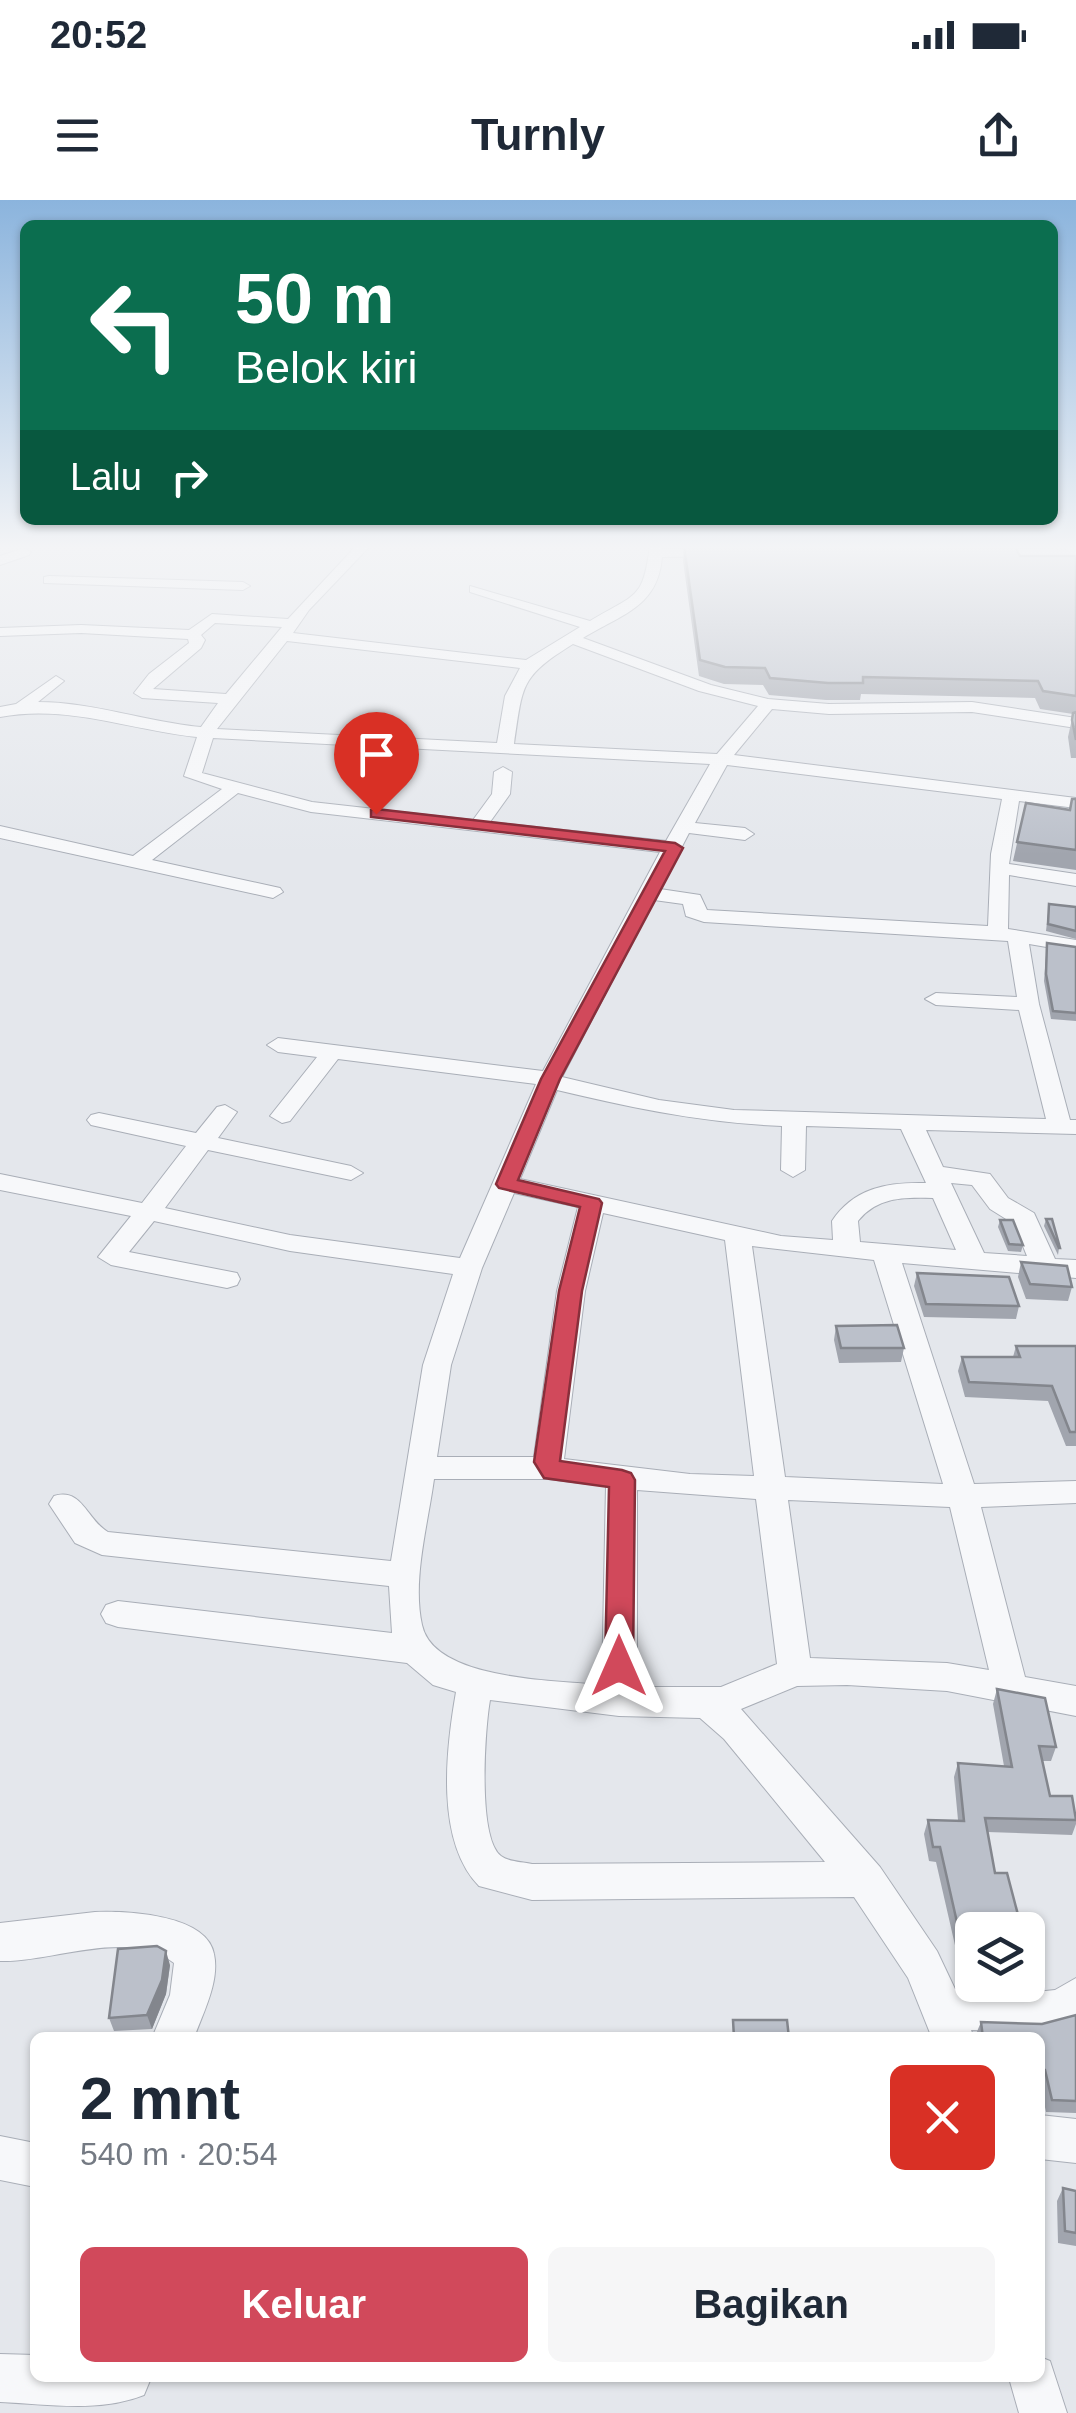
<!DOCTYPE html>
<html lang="id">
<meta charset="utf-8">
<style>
:root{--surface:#fff;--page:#f6f6f7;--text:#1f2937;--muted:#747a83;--accent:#d1495b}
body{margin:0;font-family:Arial,sans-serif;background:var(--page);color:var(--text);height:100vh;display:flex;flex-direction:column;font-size:38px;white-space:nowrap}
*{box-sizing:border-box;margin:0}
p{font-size:32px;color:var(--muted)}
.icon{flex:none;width:55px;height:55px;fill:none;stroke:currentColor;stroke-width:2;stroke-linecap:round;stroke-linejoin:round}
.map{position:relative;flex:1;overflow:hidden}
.drawer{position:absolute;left:30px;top:1832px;width:1015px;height:350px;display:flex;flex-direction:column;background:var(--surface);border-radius:15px;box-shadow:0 2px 8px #0004}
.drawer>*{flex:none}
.guide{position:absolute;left:20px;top:20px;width:1038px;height:305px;border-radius:15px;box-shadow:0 2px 8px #0004;background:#0b6e4f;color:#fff;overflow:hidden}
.controls{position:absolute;left:955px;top:1712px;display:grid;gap:20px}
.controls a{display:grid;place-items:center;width:90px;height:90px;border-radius:15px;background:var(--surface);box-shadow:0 2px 8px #0004;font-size:50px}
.pin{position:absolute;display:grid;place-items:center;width:85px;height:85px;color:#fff;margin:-102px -42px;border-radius:50% 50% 50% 0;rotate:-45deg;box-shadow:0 0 10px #0007}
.pin .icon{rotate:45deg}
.me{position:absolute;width:110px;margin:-55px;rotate:0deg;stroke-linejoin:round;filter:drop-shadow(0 0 8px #0008)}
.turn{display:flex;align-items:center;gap:35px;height:210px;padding:0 50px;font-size:45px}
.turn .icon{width:130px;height:130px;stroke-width:2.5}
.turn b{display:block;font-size:70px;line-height:85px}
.then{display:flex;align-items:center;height:95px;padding:0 50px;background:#0003;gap:20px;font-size:38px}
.round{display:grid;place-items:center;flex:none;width:105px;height:105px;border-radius:15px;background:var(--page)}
.overview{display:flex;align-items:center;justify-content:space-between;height:170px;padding:0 50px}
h1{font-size:60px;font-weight:800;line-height:75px}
.button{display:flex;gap:20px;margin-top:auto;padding:20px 50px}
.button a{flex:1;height:115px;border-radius:15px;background:var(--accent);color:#fff;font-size:40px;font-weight:800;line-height:115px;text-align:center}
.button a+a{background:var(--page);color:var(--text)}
.status{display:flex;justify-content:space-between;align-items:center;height:70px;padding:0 50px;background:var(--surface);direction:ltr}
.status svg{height:28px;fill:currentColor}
header{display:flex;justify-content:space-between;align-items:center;height:130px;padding:0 50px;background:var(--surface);font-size:45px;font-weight:800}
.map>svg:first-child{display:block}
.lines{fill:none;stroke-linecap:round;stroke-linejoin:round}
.minor-casing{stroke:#a9aeb7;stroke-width:2}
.major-casing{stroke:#a3abb8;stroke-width:3}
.minor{fill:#f7f8fa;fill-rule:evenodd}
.major{fill:#fff;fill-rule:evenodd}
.wall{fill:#a1a5ae}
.shaded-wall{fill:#83868d}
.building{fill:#bbc0ca;stroke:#83868d;stroke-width:2.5}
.route{fill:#d1495b;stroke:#882f3b;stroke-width:2.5}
</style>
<div class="status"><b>20:52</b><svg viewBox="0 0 49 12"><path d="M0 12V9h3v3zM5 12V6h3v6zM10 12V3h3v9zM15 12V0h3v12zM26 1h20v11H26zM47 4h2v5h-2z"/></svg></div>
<header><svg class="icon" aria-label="menu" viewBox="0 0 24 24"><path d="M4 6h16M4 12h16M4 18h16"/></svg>Turnly<svg class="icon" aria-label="share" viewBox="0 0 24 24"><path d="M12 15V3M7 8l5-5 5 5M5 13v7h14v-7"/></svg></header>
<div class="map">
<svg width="1076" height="2213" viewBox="0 0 1076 2213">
<rect width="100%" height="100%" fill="#e4e7ec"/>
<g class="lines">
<g class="minor-casing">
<path id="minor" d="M357,345H371L309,410L293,433L526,460L580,427L470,392V386L590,421C636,393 643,401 650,345H662V349H720L725,350V356L662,357C658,407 622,414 583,438L711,485L768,499L829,504L972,502L1076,518V528L972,512L829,514L772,509L734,555L1076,598V608L1019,601L1009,664L1076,674V686L1009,675L1008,729L1076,740V752L1029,744L1039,804L1070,920H1076V934L926,930L943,967L990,974L1008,998L1034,1013L1055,1059L1076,1060V1078L902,1063L974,1284L1076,1281V1303L981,1307L1025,1477L1076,1486V1516L947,1491L847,1485L797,1486L741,1509L880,1667L937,1751L955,1789L1036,1792L1055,1790L1076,1778V1822L1036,1832L971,1830L974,1838H932L908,1778L854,1697L532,1700L479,1686C435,1641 446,1549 456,1492L433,1485L407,1463L118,1427L106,1423L101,1414L106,1405L118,1401L392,1433L389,1386L102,1355L75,1343L49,1304L54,1296C82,1287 87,1320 108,1332L391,1361L423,1165L453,1074L290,1051L154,1021L129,1052L237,1073L240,1079L237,1085L227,1088L111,1065L98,1057L131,1016L0,990V974L142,1003L186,946L91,925L87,920L91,915L99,913L196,933L217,907L225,905L237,912L218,938L351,966L363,973L351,980L208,950L165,1008L290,1035L460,1058L536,884L338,859L290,921L282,923L270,916L317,857L278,852L267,845L278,838L543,871L660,652L311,612L238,593L152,660L280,688L283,692L273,698L0,638V626L133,656L222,589L184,576L197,537C130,530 67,504 0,517V507L16,504L56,476L64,481L38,502C93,502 147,522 201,527L218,503L142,498L134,493L149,474L189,443L188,439L81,433L0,436V428L81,425L189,430L212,414L288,419ZM215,423L282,427L226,494L153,489L201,448L205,440L201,435ZM287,441L520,468L505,496L497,543L217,529ZM573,444L699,491L758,506L717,554L514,544C523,484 520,477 573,444ZM213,538L710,564L666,641L490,622L510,594L512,572L503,567L494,572L492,594L473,620L312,602L202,573ZM727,565L1002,599L991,654L988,726L707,710L700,695L660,689L689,633L745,640L754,634L745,628L695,623ZM654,700L683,704L686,716L704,722L1008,741L1017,797L936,793L925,799L936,805L1019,810L1046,919L734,910L659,900L562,877ZM557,890C632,908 704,923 782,926L781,970L793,977L805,970L806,926L901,929L926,983C887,982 854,988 832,1021L833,1040L781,1036L520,979ZM951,983L972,985L990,1009L1014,1024L1027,1056L984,1053ZM514,993L578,1007L557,1091L534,1257H437L451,1165L482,1068ZM933,998L956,1050L860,1042L858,1021C877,997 904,997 933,998ZM603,1013L725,1040L754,1276L690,1274L564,1259L585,1091ZM752,1046L874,1060L943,1284L785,1277ZM434,1279H548L606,1286L602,1485C557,1480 434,1481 422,1425C412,1380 428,1324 434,1279ZM637,1290L756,1299L777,1464L721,1487H637ZM788,1300L950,1307L989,1470L947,1463L810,1458ZM490,1500L619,1516L700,1518L724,1539L825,1662L532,1664C523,1662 509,1662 501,1656C477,1638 485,1528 490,1500Z
M24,348L31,352L29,355L0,365V356Z
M983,348L1076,350V358L978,355L976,352Z
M49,376L243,382L250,386L243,390L44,383V377Z
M95,1712C126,1711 207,1714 214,1754C220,1781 203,1813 194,1838H152L170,1795L174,1763C129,1727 50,1763 0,1761V1723Z
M1040,1915L1076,1919V1963L1040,1959Z
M0,1936L35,1943V1987L0,1980Z
M0,2154L35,2155V2178H151L144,2195C99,2213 47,2204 0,2202Z
M1040,2157L1050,2161L1067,2213H1019L1009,2178H1040Z"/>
</g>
<g class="major-casing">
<path id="major" d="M1061,345H1076V359Z"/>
</g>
<use href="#minor" class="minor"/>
<use href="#major" class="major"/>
</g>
<path class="wall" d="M684,346L1020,356H1076V558H1071L1068,537L1073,514L1040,509L1035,498L861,494L860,500H826L769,495L763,485L724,484L699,476L683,361Z
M1072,599H1076V670L1013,661L1026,603L1069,610Z
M1049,704L1076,707V739L1046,731Z
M1047,743L1076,747V821L1051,819L1044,781Z
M1046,1019L1059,1048L1058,1055L1044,1026Z
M1000,1020L1023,1045L1021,1052L1008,1051L998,1027Z
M1021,1062L1072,1087L1068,1101L1026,1099L1018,1077Z
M917,1073L1019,1106L1016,1119L924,1117L914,1086Z
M836,1126L904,1148L901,1162L839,1163L834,1140Z
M1016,1146H1076V1246H1066L1048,1201L965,1197L958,1171L962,1157H1013Z
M997,1489L1056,1547L1051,1561H1042L1050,1596L1076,1615V1624L1072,1635L987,1632L972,1730V1754H957L936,1662L929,1661L924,1634L928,1620H958L954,1577L958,1563L1004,1566L993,1504Z
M170,1765L166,1794L152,1829L114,1831L109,1818Z
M1076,1815V1913L1046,1912L1040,1883V1838H977L976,1834L981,1822L1042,1824Z
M1063,1988L1076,1991V2046L1058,2043L1057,2001Z"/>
<path class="shaded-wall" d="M166,1751L170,1765L166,1794L152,1829L147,1815Z"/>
<path class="building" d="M684,346L1015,347L1020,356H1076V496L1043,491L1038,481L863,477V483H828L770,478L765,468L725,467L700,460Z
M1076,512V540L1072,520L1073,513Z
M1072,599H1076V650L1017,642L1026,603L1070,610Z
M1049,704L1076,707V731L1048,724Z
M1047,743L1076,747V813L1053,811L1046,774Z
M1046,1019H1052L1060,1048H1059Z
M1000,1020H1013L1023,1045L1009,1044Z
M1021,1062L1067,1066L1072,1087L1030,1084Z
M917,1073L1009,1077L1019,1106L926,1104Z
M897,1125L904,1148H841L836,1126Z
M1016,1146H1076V1232H1070L1052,1186L969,1182L962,1157H1020Z
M997,1489L1045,1498L1056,1547L1039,1546L1050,1596H1072L1076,1620L985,1618L995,1673H1007L1022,1730H972V1740H961L940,1647H933L928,1620L964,1621L958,1563L1012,1567Z
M157,1746L166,1751L162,1780L147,1815L109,1818L118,1749Z
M1076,1815V1901L1052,1900L1045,1870H1040V1838H983L981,1822L1042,1824Z
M733,1820H787L789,1838H734Z
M288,1835H350V1838H288Z
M1063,1988L1076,1991V2033L1065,2031Z"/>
<linearGradient id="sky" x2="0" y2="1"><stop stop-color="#8bb4dd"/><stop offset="0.53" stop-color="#f3f4f6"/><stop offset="1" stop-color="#f3f4f6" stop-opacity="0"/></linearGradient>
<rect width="1076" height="655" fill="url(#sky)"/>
<path class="route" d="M376,609L675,643L683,648L560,879L518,980L599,999L602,1003L582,1091L560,1261L622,1270L631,1273L635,1280L633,1466L629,1474L619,1478L609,1474L605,1466L609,1287L544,1278L534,1262L559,1091L580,1007L499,988L496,984L541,879L665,651L371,617V610Z"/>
</svg>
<div class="controls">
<a><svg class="icon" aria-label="layers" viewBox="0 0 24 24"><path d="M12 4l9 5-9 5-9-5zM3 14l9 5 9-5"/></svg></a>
</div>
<div class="pin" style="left:376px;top:614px;background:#d93025"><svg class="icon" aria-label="arrive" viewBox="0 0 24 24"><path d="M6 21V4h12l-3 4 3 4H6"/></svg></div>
<svg class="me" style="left:619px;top:1466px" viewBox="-20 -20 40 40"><path d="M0-17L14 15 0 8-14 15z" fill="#d1495b" stroke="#fff" stroke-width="4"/></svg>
<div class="guide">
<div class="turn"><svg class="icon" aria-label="left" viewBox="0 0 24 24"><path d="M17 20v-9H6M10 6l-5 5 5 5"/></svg><div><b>50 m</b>Belok kiri</div></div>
<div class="then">Lalu<svg class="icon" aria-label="right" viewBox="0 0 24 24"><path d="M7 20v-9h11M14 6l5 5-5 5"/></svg></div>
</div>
<section class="drawer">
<div class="overview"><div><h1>2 mnt</h1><p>540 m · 20:54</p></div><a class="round" style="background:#d93025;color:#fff"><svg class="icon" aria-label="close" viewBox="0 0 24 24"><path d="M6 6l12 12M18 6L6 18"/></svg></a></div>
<div class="button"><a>Keluar</a><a>Bagikan</a></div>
</section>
</div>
